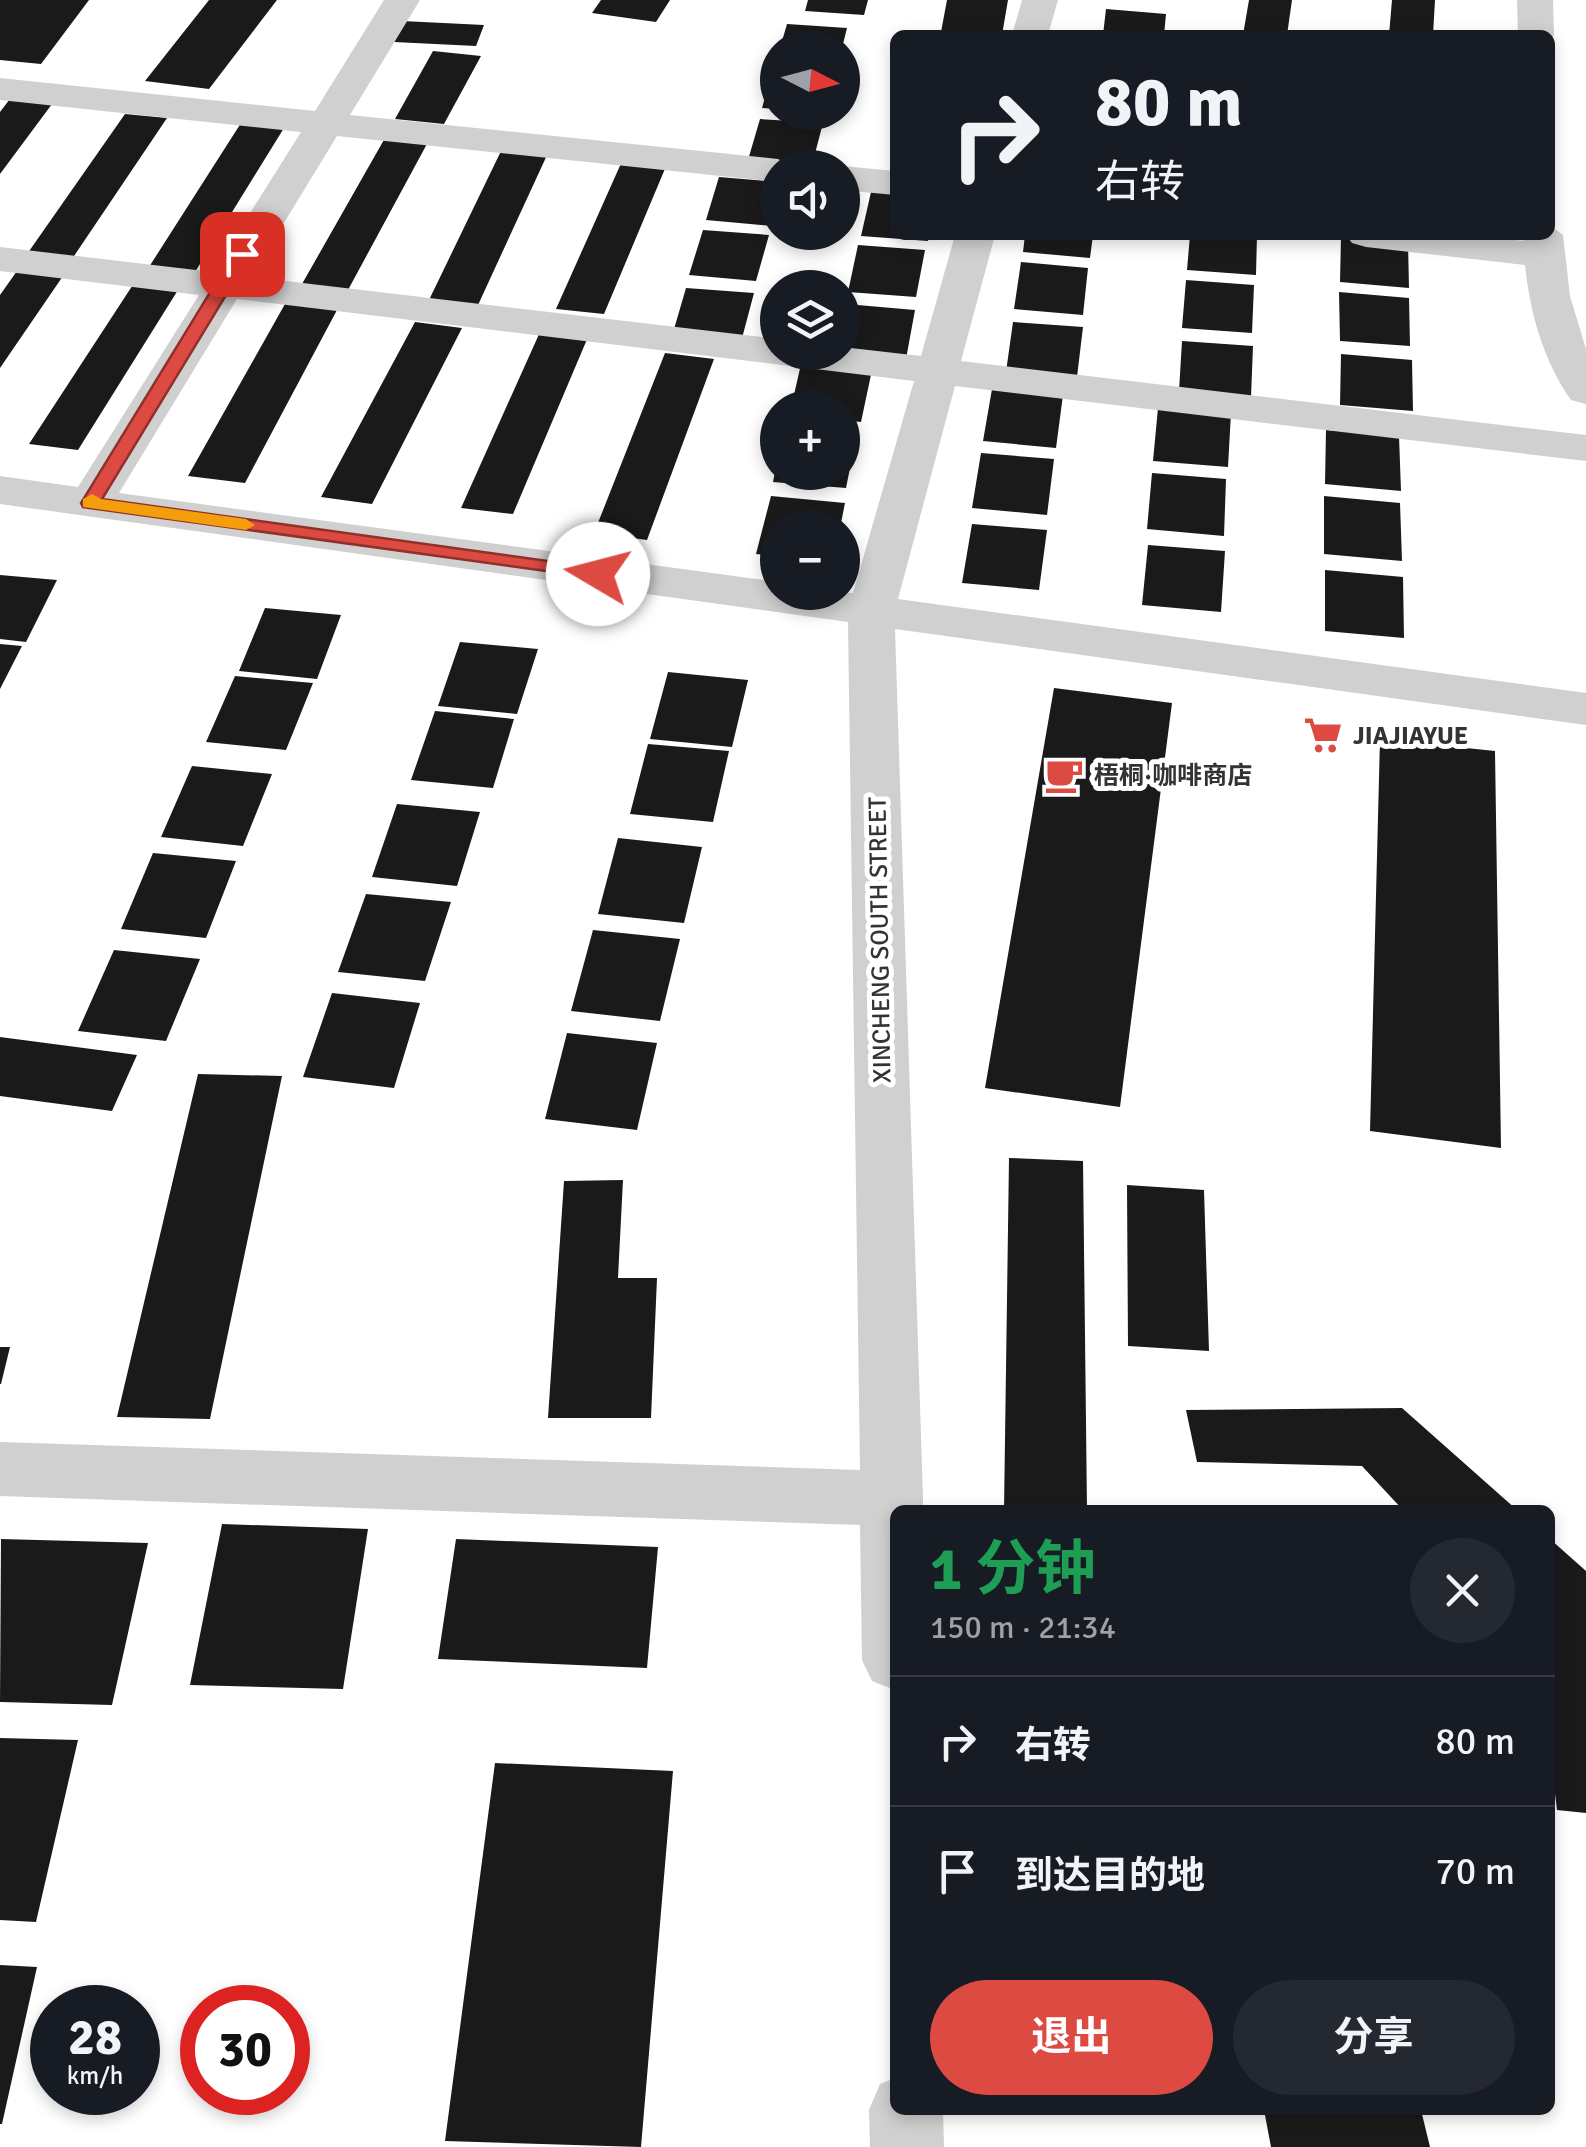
<!DOCTYPE html>
<html lang="zh">
<meta charset="utf-8">
<style>
:root{--surface:#171b24;--page:#242831;--text:#f1f3f6;--muted:#9ea1a6;--line:#363941;--accent:#dd4a41}
body{margin:0;font-family:Signika,"Noto Sans SC",sans-serif;background:var(--page);color:var(--text);height:100vh;display:flex;flex-direction:column;font-size:38px;white-space:nowrap}
*{box-sizing:border-box;margin:0}
p{font-size:32px;color:var(--muted)}
.icon{flex:none;width:55px;height:55px;fill:none;stroke:currentColor;stroke-width:2;stroke-linecap:round;stroke-linejoin:round}
.map{position:relative;flex:1;overflow:hidden}
.side{position:absolute;left:890px;top:1505px;width:665px;height:610px;display:flex;flex-direction:column;background:var(--surface);border-radius:15px;box-shadow:0 5px 15px #0003}
.side>*{flex:none}
.top-card{position:absolute;left:890px;top:30px;width:665px;height:210px;border-radius:15px;box-shadow:0 5px 15px #0003;background:#171b24;color:var(--text);overflow:hidden}
.needle{width:65px;rotate:96deg}
.buttons{position:absolute;left:760px;top:30px;display:grid;gap:20px}
.buttons a{display:grid;place-items:center;width:100px;height:100px;border-radius:50%;background:var(--surface);box-shadow:0 5px 15px #0003;font-size:50px}
.speed{position:absolute;left:30px;top:1985px;display:flex;gap:20px;font-size:50px;font-weight:700;text-align:center}
.speed>*{display:grid;place-content:center;width:130px;height:130px;border-radius:50%;background:var(--surface);box-shadow:0 5px 15px #0003;line-height:1}
.speed small{font-size:25px;font-weight:400}
.speed .limit{border:15px solid #d22;background:#fff;color:#111}
.pin{position:absolute;display:grid;place-items:center;width:85px;height:85px;color:#fff;margin:-42px;border-radius:20px;box-shadow:0 5px 15px #0006}
.me{position:absolute;width:110px;margin:-55px;rotate:278deg;stroke-linejoin:round;filter:drop-shadow(0 0 8px #0008)}
.turn{display:flex;align-items:center;gap:35px;height:210px;padding:0 40px;font-size:45px}
.turn .icon{width:130px;height:130px;stroke-width:2.5}
.turn b{display:block;font-size:70px;line-height:85px}
.round{display:grid;place-items:center;flex:none;width:105px;height:105px;border-radius:52px;background:var(--page)}
.head{display:flex;align-items:center;justify-content:space-between;height:170px;padding:0 40px}
h1{font-size:60px;font-weight:700;line-height:75px;color:#1e9e55}
.button{display:flex;gap:20px;margin-top:auto;padding:20px 40px}
.button a{flex:1;height:115px;border-radius:60px;background:var(--accent);color:#fff;font-size:40px;font-weight:700;line-height:115px;text-align:center}
.button a+a{background:var(--page);color:var(--text)}
ul{padding:0;list-style:none}
li{display:flex;align-items:center;gap:30px;height:130px;padding:0 40px;border-top:2px solid var(--line)}
li div{flex:1}
li b{display:block;font-size:38px}
li em{font-style:normal}
.map>svg:first-child{display:block}
.building{fill:#1a1a1a}
.lines{fill:none;stroke-linecap:round;stroke-linejoin:round}
.minor{fill:#d0d0d0;fill-rule:evenodd}
.route{fill:#dd4a41;stroke:#90302a;stroke-width:2.5}
.slow{fill:#f59e0b}
.labels{text-anchor:middle;stroke-width:10;stroke-linejoin:round;paint-order:stroke}
.poi-label{font-size:25px;font-weight:bold;fill:#333;stroke:#fff;text-anchor:start}
.street-label{font-size:25px;fill:#333;stroke:#fff}
</style>
<div class="map">
<svg width="1586" height="2147" viewBox="0 0 1586 2147">
<rect width="100%" height="100%" fill="#fff"/>
<path class="building" d="M0,0H89L41,64L0,60Z
M209,0H277L209,89L145,81Z
M601,0H670L656,22L592,13Z
M808,0H868L864,15L805,11Z
M947,0H1008L1002,35L941,32Z
M1249,0H1292L1287,35H1243Z
M1392,0H1435L1433,35H1389Z
M1106,9L1166,14L1164,35H1103Z
M402,21L484,25L476,46L394,42Z
M787,24L847,28L842,48H780Z
M433,51L481,56L444,124L395,119Z
M773,69H778V109L762,108Z
M13,95L55,100L0,174V112Z
M125,114L167,118L70,262L25,257Z
M760,119L823,123L812,165L748,160Z
M241,123L284,128L195,272L149,267Z
M385,138L428,142L348,290L302,284Z
M502,149L548,153L478,305L429,300Z
M623,159L667,164L604,314L556,309Z
M719,177L778,182L772,226L706,220Z
M871,192L895,194V235H929L928,241L861,236Z
M703,230L769,235L756,281L689,275Z
M1025,235H1093L1090,258L1023,252Z
M1190,235H1257L1256,275L1187,270Z
M1341,236L1408,242L1409,288L1340,282Z
M858,245L925,250L916,297L848,292Z
M1021,262L1088,268L1083,315L1014,309Z
M17,271L63,276L0,368V295Z
M138,277L183,282L78,450L29,444Z
M1186,280L1254,285L1252,333L1182,328Z
M686,288L754,293L741,342L672,336Z
M1339,292L1409,298L1410,346L1340,341Z
M285,304L337,310L245,483L188,476Z
M846,304L915,310L906,359L842,354Z
M415,322L462,328L372,504L321,497Z
M1013,322L1083,327L1077,377L1006,372Z
M540,332L588,337L513,514L461,508Z
M1182,341L1253,346L1251,397L1179,391Z
M665,353L714,359L647,540L594,533Z
M1341,354L1412,360L1413,411L1340,405Z
M801,364L872,370L861,422L842,420V408H791Z
M992,389L1063,395L1056,448L983,441Z
M1158,408L1231,413L1228,467L1153,461Z
M1326,430L1399,436L1401,491L1325,484Z
M842,432L857,433L846,488L773,482L775,472H842Z
M981,453L1054,459L1047,515L972,508Z
M1152,473L1226,479L1224,536L1147,529Z
M771,496L845,503L840,528H778V556L756,554Z
M1324,496L1400,503L1402,561L1324,554Z
M972,524L1047,530L1039,590L962,583Z
M1148,545L1225,551L1221,612L1142,605Z
M1325,570L1403,577L1404,638L1325,631Z
M0,575L57,580L26,642L0,639Z
M265,608L341,615L317,679L239,671Z
M460,642L538,649L517,714L438,706Z
M0,644L22,646L0,689Z
M668,672L748,680L732,747L650,739Z
M235,676L313,683L286,750L206,742Z
M1054,688L1172,703L1120,1107L985,1088Z
M435,711L514,719L493,788L411,780Z
M1380,739L1495,751L1501,1148L1370,1131Z
M648,744L729,751L713,822L630,814Z
M192,766L272,774L243,846L161,837Z
M397,804L480,812L457,886L372,877Z
M618,838L702,847L684,923L598,914Z
M153,853L236,861L206,938L121,929Z
M366,894L451,902L425,981L338,972Z
M593,930L680,939L660,1021L571,1011Z
M114,950L200,959L166,1041L78,1031Z
M332,993L420,1003L394,1088L303,1077Z
M567,1033L657,1043L637,1130L545,1119Z
M0,1037L137,1055L112,1111L0,1096Z
M198,1074L282,1076L210,1419L117,1417Z
M1009,1158L1083,1161L1087,1510H1004Z
M623,1180L618,1278H657L651,1418H548L564,1181Z
M1127,1185L1204,1190L1209,1351L1128,1346Z
M0,1347H10L1,1384H0Z
M1402,1408L1517,1510H1403L1362,1466L1197,1462L1186,1410Z
M222,1524L368,1529L343,1689L190,1685Z
M1,1539L148,1543L112,1705L0,1702Z
M456,1539L658,1547L647,1668L438,1659Z
M1550,1539L1586,1571V1813L1557,1810L1550,1753Z
M0,1738L78,1740L36,1922L0,1920Z
M495,1763L673,1771L641,2147L445,2141Z
M0,1965L37,1967L2,2124H0Z
M1264,2110H1421L1430,2147H1271Z"/>
<g class="lines">
<path class="minor" d="M384,0H420L350,115L778,159L795,168H778V182L337,136L251,277L778,339V352H842V347L921,356L955,235H995L961,361L1586,435V461L955,386L898,599L1586,693V725L895,629L923,1499V1510H895V1690L872,1681L862,1660L860,1525L0,1496V1442L860,1470L848,622L0,504V476L78,487L199,295L0,271V247L213,272L301,132L0,100V78L315,111ZM237,299L914,381L853,593L778,592V582L119,493Z
M1022,0H1058L1048,35H1012Z
M1517,0H1553L1554,35L1550,41V35H1518Z
M842,166L895,171V195L842,190V168H838Z
M1550,225L1563,235L1570,296L1586,349V404L1571,400C1543,360 1530,313 1525,265L1366,247L1352,243L1346,235H1472L1523,241V235H1550Z
M895,2078V2110H943L944,2147H870L869,2110L880,2084Z"/>
</g>
<path class="route" d="M236,250L251,254L102,499L598,568L604,570V579L83,507L81,503Z"/>
<path class="slow" d="M92,494L101,499L246,519L255,525L246,530L83,507V499Z"/>
<defs>
<g id="supermarket-bare" transform="scale(3)"><path d="M-6-5.5h2.5l.6 2H6L4.5 2H-2.5L-4.4-4H-6ZM-1.5 3.2a1.3 1.3 0 1 0 .1 0ZM3 3.2a1.3 1.3 0 1 0 .1 0Z" fill="#dd4a41" stroke="#fff" stroke-width="2.5" paint-order="stroke"/></g>
<g id="cafe-bare" transform="scale(3)"><path d="M-5.5-4.5H6V0H3Q3 3.5 0 3.5H-2.5Q-5.5 3.5-5.5 0ZM3-3.2v2h1.7v-2ZM-6 4.5H4V6H-6Z" fill="#dd4a41" stroke="#fff" stroke-width="2.5" paint-order="stroke"/></g>
</defs>
<g fill-rule="evenodd">
<use href="#supermarket-bare" x="1323" y="735"/>
<use href="#cafe-bare" x="1064" y="775"/>
</g>
<g class="labels">
<g class="poi-label">
<text x="1353" y="744">JIAJIAYUE</text>
<text x="1094" y="784">梧桐·咖啡商店</text>
</g>
<g class="street-label">
<text transform="translate(879 940) rotate(-91)" y="9">XINCHENG SOUTH STREET</text>
</g>
</g>
</svg>
<div class="buttons">
<a><svg class="needle" viewBox="-14 -14 28 28"><path d="M0-13l5 13h-10z" fill="#e53935"/><path d="M0 13l5-13h-10z" fill="#9ea1a6"/></svg></a>
<a><svg class="icon" aria-label="sound" viewBox="0 0 24 24"><path d="M4 9h4l5-4v14l-5-4H4zM17 9q2 3 0 6"/></svg></a>
<a><svg class="icon" aria-label="layers" viewBox="0 0 24 24"><path d="M12 4l9 5-9 5-9-5zM3 14l9 5 9-5"/></svg></a>
<a>+</a>
<a>−</a>
</div>
<div class="speed"><div>28<small>km/h</small></div><div class="limit">30</div></div>
<div class="pin" style="left:242px;top:254px;background:#d93025"><svg class="icon" aria-label="arrive" viewBox="0 0 24 24"><path d="M6 21V4h12l-3 4 3 4H6"/></svg></div>
<svg class="me" style="left:598px;top:574px" viewBox="-20 -20 40 40"><circle r="19" fill="#fff"/><path d="M0-13L10 11 0 6-10 11z" fill="#dd4a41"/></svg>
<div class="top-card">
<div class="turn"><svg class="icon" aria-label="right" viewBox="0 0 24 24"><path d="M7 20v-9h11M14 6l5 5-5 5"/></svg><div><b>80 m</b>右转</div></div>
</div>
<section class="side">
<div class="head"><div><h1>1 分钟</h1><p>150 m · 21:34</p></div><a class="round"><svg class="icon" aria-label="close" viewBox="0 0 24 24"><path d="M6 6l12 12M18 6L6 18"/></svg></a></div>
<ul>
<li><svg class="icon" aria-label="right" viewBox="0 0 24 24"><path d="M7 20v-9h11M14 6l5 5-5 5"/></svg><div><b>右转</b></div><em>80 m</em></li>
<li><svg class="icon" aria-label="arrive" viewBox="0 0 24 24"><path d="M6 21V4h12l-3 4 3 4H6"/></svg><div><b>到达目的地</b></div><em>70 m</em></li>
</ul>
<div class="button"><a>退出</a><a>分享</a></div>
</section>
</div>
